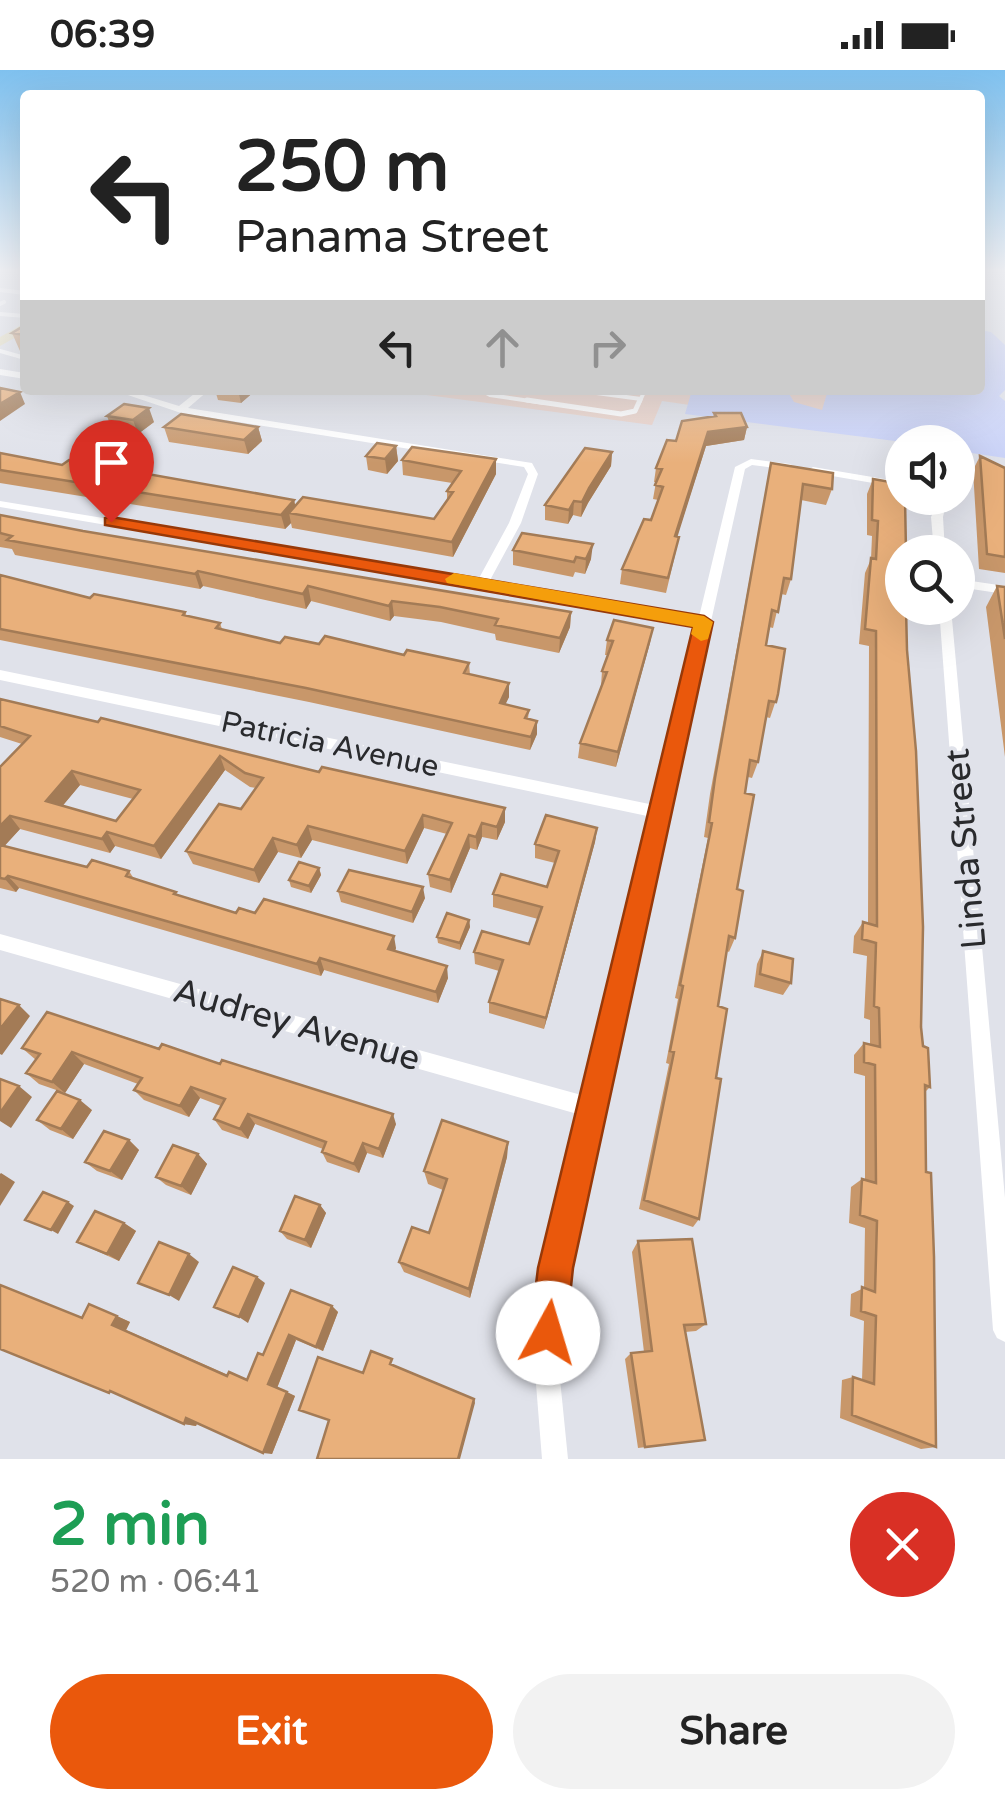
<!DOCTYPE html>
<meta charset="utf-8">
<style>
:root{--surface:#fff;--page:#f2f2f2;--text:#222;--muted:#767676;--accent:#ea580c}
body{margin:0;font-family:"Varela Round",sans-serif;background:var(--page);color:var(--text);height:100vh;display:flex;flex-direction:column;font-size:38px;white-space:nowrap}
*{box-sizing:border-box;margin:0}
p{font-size:32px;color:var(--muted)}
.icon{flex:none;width:55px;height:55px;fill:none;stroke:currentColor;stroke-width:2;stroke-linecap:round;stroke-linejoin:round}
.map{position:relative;height:1389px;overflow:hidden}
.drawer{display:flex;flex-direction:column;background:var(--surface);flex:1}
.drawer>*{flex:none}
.guide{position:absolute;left:20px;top:20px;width:965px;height:305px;border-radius:10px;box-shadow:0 10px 40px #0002;background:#fff;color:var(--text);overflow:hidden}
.tools{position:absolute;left:885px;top:355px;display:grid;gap:20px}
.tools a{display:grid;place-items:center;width:90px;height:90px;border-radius:50%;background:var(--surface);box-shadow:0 10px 40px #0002;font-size:50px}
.pin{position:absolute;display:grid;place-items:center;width:85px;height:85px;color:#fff;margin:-102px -42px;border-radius:50% 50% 50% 0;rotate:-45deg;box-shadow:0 0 10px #0007}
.pin .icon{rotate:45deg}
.me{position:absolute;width:110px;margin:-55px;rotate:6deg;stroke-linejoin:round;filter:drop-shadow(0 0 8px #0008)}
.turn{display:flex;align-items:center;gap:35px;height:210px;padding:0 50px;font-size:45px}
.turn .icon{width:130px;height:130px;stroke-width:2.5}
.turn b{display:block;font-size:70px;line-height:85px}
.lanes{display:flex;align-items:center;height:95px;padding:0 50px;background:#0003;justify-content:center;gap:50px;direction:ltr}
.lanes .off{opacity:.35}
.round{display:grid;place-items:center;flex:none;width:105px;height:105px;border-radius:52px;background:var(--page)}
.head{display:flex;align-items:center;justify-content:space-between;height:170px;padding:0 50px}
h1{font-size:60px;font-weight:700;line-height:75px;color:#1e9e55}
.action{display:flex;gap:20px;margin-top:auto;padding:20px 50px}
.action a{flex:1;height:115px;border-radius:60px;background:var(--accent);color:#fff;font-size:40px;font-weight:700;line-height:115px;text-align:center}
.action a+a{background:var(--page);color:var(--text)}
.status{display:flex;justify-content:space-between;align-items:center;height:70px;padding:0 50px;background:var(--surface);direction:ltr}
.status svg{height:28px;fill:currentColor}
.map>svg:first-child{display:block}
.commercial{fill:#ebd3ca}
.green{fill:#c9d2f8}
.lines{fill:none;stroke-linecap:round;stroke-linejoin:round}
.lane-far1{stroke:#fff;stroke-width:4}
.lane{stroke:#fff;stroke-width:5}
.street{fill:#fff;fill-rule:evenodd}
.secondary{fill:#e7dfbb;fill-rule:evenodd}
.wall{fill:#c8976a;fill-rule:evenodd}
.shaded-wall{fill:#a37b56}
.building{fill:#e9b07b;stroke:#a37b56;stroke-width:2.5;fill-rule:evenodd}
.route{fill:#ea580c;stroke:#983908;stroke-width:2.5}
.slow{fill:#f59e0b}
.labels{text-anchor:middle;stroke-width:8;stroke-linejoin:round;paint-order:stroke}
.street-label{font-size:30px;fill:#292a2d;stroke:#e0e2ea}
.near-street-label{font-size:35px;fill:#292a2d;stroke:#e0e2ea}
</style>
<div class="status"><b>06:39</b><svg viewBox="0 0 49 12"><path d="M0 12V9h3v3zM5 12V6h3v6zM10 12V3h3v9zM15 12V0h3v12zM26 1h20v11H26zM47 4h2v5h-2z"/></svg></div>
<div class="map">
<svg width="1005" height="1389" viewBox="0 0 1005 1389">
<rect width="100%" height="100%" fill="#e0e2ea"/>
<path class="commercial" d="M389,320H840L836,356L662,331L652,355Z"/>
<path class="green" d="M980,260L991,262L1005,275V320L999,326L1005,331V388L958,381V372H903L685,344L692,320H787L794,332L822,340L828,320H980Z"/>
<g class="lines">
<path class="lane-far1" d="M3,199L25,201
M0,220L25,223
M0,234L4,232
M0,244L25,246
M0,281L25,288
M481,320L490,325L544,333
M574,320L641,329
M639,333L645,320"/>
<path class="lane" d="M527,330L621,344L635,341L640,330"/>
<path class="street" d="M0,299L25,303V309L0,305Z
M113,320H127L179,336L199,320H209L188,338L532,393L538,404L521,453L489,512L699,547L735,397L751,389L790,394L795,397L790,400L752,395L745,399L567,1197L558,1289L568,1389H542L534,1289L545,1197L581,1045L0,880V864L585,1026L652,747L0,610V600L654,735L697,555L0,437V431L478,510L509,453L528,404L524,397L181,343Z
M813,397L902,412V418L809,402L808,400Z
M930,428H940L945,438L943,447L945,482H934L931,447L935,438Z
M958,509L1005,516V524L958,517Z
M939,538H951L1005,1128V1272L997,1268L993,1260Z"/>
<path class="secondary" d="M25,253V262L0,276V267Z"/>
</g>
<path class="wall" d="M25,255V282L20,281L12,263Z
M215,320H256L241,333L218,330Z
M714,343L747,357L744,370L706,376L677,466L676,481L666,523L620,514L622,499L651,450L658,430L653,429L656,412H654L656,398L676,371L713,347Z
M107,346L154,352L138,364L112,360Z
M164,357H258L262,371L248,384L169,372Z
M396,376L398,391L387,404L368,400L366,386Z
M612,382L611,396L588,433L581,447L573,445L568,454L545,450V435Z
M0,383L62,395L294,430L295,435L434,449L447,430V421L452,413L403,405L402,390L496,404L453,487L292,458L291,453L285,459L0,413Z
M980,386L1005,398V503L979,499L973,400Z
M771,393L832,419L826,435L801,430L791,509L786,525L781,524L773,558L769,557L766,575L778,624L770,648L766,647L758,692L752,708L748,707L745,723L737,819L735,868L729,882L727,881L718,936L716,1008L699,1149L693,1157L639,1139L669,994L666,993L678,929L675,928L708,768L704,767L710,724Z
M873,409L907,580L921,957L930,1017L925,1022L926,1102L936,1377L921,1379L840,1348L842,1310L853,1307L862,1310L864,1251L850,1246L851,1224L864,1218L865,1158L849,1153L851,1117L862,1109L865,1110V1006L854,1003V985L864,973L870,975V950L864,948L867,886L853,883L854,866L863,852L868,854L869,576L859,574L865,503L871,489L872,466L867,465V424Z
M0,445L83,461L571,542L570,557L559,583L496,570L495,564L441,552L394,546L390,551L311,531L306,539L203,516L200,519L15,485L12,479L0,477Z
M513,480L591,489L585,504L575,502L573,507L513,495Z
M0,505L90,528L185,542L187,546L220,553L222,559L280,573L319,574L469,593L470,605L509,627L505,634L529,640L528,649L537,664L530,680L309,632L0,570Z
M997,516L1005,517V687L986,537Z
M653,558L616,697L578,688L580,673L601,616L602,601L608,585H605L607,570Z
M0,629L505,752L497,770L482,767L477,780L470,778L451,823L430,817L428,804L447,764L424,758L407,794L312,770L301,788L278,782L259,813L193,794L186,781L241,739L256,718L250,717L225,700L161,789L115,776L110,783L20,759L4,776L87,797L129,801L134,809L178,825L236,843L396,878L395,881L448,908L438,933L324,900L321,906L19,818L16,822L0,818V697L22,674L0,667ZM80,715L133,729L116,751L62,736Z
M597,758L595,772L544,959L489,943V932L499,901L475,894L474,882L529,874L538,849L493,837V824L547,817L555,793L535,788V774Z
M319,798L321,805L311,823L291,817L289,810Z
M338,821L425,828L413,853L341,832Z
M469,850L470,857L460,880L438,873L437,867Z
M763,881L791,913L783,925L754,917L757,894Z
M47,942L396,1054L383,1088L367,1083L359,1103L327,1092L322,1082L323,1079L255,1054L248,1069L222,1060L214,1049L221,1036L200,1028L189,1047L144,1030L134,1020L138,1014L84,994L65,1023L39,1014L26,1003L36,990L22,978Z
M92,1040L73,1069L50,1060L37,1050Z
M129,1070L139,1080L122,1110L97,1101L85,1092Z
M508,1072L507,1087L470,1228L404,1202L399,1192L429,1163L443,1120L428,1114L424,1101Z
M198,1084L207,1094L191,1125L166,1115L156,1107Z
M320,1135L326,1143L311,1178L287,1169L280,1161Z
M124,1153L136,1161L119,1191L77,1172Z
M638,1171L706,1254L696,1261L685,1262L705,1370L638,1378L625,1289L631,1283L644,1282L632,1182Z
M89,1234L130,1252L126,1260L228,1305L247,1309L263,1285L332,1236L338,1242L323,1281L296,1270L277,1318L295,1326L272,1384L197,1353L196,1356L184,1354L123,1326L82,1248Z"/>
<path class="shaded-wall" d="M238,320H256L241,333Z
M20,322L25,334L0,351V334Z
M149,338L154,352L138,364L133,350Z
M258,357L262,371L248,384L244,370Z
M747,357L744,370L706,376L673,481L675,466L708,362Z
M396,376L398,391L387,404L385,389Z
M612,382L611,396L588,433L581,447L582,432L589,418Z
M496,389V404L453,487L452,472Z
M294,430L297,444L289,443L291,453L285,459L281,445Z
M574,431L573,445L568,454L569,440Z
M593,474L591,489L585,504L586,489Z
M198,501L203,516L200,519L195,504Z
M308,516L311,531L306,539L303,524Z
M392,531L394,546L390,551L389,536Z
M571,542L570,557L559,583L560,568Z
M653,558L650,573L616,697L618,682Z
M509,613V627L500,646V633Z
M537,651V664L530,680L531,667Z
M220,686L225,700L161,789L154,776Z
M72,701L80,715L55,745L46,731Z
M505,738V752L497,770V757Z
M423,745L424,758L407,794L405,781Z
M10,746L20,759L0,781V756Z
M482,753V767L477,780L476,767Z
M308,756L312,770L301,788L297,775Z
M597,758L595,772L544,959L546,948Z
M107,762L115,776L110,783L102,769Z
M469,765L470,778L451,823L450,810Z
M273,768L278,782L259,813L254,800Z
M319,798L321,805L311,823L309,816Z
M8,806L19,818L16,822L5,809Z
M423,817L425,828L413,853L412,842Z
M469,850L470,857L460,880V873Z
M394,866L396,878L391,891L388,879Z
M320,888L324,900L321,906L317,894Z
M447,896L448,908L438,933L436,922Z
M19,935L30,946L2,985L0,984V959Z
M72,982L84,994L65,1023L52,1012Z
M19,1016L32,1027L11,1058L0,1051V1043Z
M191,1017L200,1028L189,1047L180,1036Z
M80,1030L92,1040L73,1069L61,1059Z
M248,1044L255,1054L248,1069L240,1059Z
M393,1044L396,1054L383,1088L379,1079Z
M129,1070L139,1080L122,1110L110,1101Z
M508,1072L507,1087L470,1228L469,1219Z
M363,1073L367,1083L359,1103L354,1094Z
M198,1084L207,1094L191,1125L181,1116Z
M1,1103L15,1112L0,1136V1104Z
M68,1132L74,1136L58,1164L51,1160Z
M320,1135L326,1143L311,1178L305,1170Z
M124,1153L136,1161L119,1191L107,1184Z
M189,1184L199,1192L179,1231L169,1225Z
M257,1207L265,1213L248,1253L239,1247Z
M332,1236L338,1242L323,1281L316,1277Z
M117,1246L130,1252L126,1260L112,1255Z
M289,1265L296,1270L277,1318L268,1314Z
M287,1322L295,1326L272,1384L263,1383Z
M474,1329L475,1333L460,1389H458Z
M186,1348L198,1351L196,1356L184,1354Z"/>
<path class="building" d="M25,255V265L12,263Z
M0,318L20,322L0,334Z
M124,334L149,338L133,350L107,346Z
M714,343H741L747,357L708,362L675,466L679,467L668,508L622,499L644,449L651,450L663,417L655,415L662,399L656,398L667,370L676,371L682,351L716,346Z
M181,344L258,357L244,370L164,357Z
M377,373L396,376L385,389L366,386Z
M412,377L496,389L452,472L289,443L303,427L434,449L453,422L447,421L461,401L402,390Z
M585,378L612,382L589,418L582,432L574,431L569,440L545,435Z
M0,383L62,395L69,390L294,430L281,445L0,400Z
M980,386L1005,398V487L987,484Z
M771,393L833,403L832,419L803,414L791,509L784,508L778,542L772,540L766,575L785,579L778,624L776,632L769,631L758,692L750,690L745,723L754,725L737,819L743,821L735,868L729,866L718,936L727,939L716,1008L721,1009L699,1149L644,1130L674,982L670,981L683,916L680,915L712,753L709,752L715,708Z
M873,409L902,414V428H905L906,482H902V538H906L907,580L916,681L923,857L921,957L923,976L928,978L930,1017L925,1015L926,1102L931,1103L934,1187L936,1377L852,1345L853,1307L874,1314L876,1246L861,1241L862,1217L875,1222L877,1151L860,1145L862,1109L876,1113L875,995L864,992V973L880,977L879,938L874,936L876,873L862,869L863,852L877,856L876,561L865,559L871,488L876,489L878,451L872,450Z
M0,445L83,461L571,542L560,568L495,555L498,549L440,537L392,531L389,536L308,516L303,524L198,501L195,504L7,470L12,466L0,463Z
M522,463L593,474L586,489L576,487L574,492L513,480Z
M0,505L90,528L94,524L185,542L183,545L220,553L216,558L280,573L285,567L319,574L325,566L404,585L407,580L469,593L464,603L509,613L500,633L529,640L525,648L537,651L531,667L306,618L0,559Z
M997,516L1005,517V569Z
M614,550L653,558L618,682L580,673L607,602L602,601L613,571L607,570Z
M0,629L98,652L101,648L319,702L322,697L505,738L497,757L482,753L476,767L469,765L450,810L428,804L452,753L423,745L405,781L308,756L297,775L273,768L254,800L186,781L219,734L241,739L263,708L245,703L220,686L154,776L107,762L102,769L10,746L0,756V697L30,666L0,656ZM72,701L140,720L116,751L46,731Z
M546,745L597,758L546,948L489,932L503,890L474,882L482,861L529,874L542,837L493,824L501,804L547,817L559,781L535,774Z
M0,775L87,797L92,790L129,801L126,806L176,822L174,824L236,843L239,838L255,843L264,829L394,866L388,879L447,896L436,922L320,888L317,894L8,806L5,809L0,808Z
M299,792L319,798L309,816L289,810Z
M349,800L423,817L412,842L338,821Z
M447,843L469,850L460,873L437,867Z
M763,881L793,889L791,913L760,904Z
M0,929L19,935L0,959Z
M47,942L159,979L162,974L220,994L222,990L393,1044L379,1079L363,1073L354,1094L322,1082L326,1072L248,1044L240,1059L214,1049L225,1029L191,1017L180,1036L134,1020L142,1008L72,982L52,1012L26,1003L40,984L22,978Z
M0,1009L19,1016L0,1043Z
M57,1021L80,1030L61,1059L37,1050Z
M442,1050L508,1072L469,1219L399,1192L412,1157L429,1163L447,1109L424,1101Z
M104,1061L129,1070L110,1101L85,1092Z
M173,1075L198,1084L181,1116L156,1107Z
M43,1122L68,1132L51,1160L25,1150Z
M295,1126L320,1135L305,1170L280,1161Z
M95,1141L124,1153L107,1184L77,1172Z
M692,1169L706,1254L684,1255L705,1370L645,1377L631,1283L652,1281L638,1171Z
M159,1172L189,1184L169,1225L138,1213Z
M233,1197L257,1207L239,1247L214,1237Z
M0,1215L82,1248L89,1234L117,1246L112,1255L227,1306L229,1302L247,1310L258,1283L263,1285L291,1220L332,1236L316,1277L289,1265L268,1314L287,1322L263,1383L186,1348L184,1354L110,1321L109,1323L0,1279Z
M371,1281L392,1289L390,1294L474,1329L458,1389H317L329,1350L299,1340L318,1287L363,1303Z"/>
<linearGradient id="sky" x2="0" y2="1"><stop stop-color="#7fc1ef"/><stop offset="0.51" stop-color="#f1f2f6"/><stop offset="1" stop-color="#f1f2f6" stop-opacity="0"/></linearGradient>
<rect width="1005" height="393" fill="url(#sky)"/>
<path class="route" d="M111,447L704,546L713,552L573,1198L566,1263L561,1276L548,1281L535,1276L530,1263L538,1198L693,557L105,455V448Z"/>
<path class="slow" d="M454,503L704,546L713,552L708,569L701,571L691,564L693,557L447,513L445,509Z"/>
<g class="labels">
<g class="street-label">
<text transform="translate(330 674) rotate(12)" y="10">Patricia Avenue</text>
</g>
<g class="near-street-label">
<text transform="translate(965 779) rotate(-95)" y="12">Linda Street</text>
<text transform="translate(297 954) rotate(16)" y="12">Audrey Avenue</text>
</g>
</g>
</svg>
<div class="tools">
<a><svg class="icon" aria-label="sound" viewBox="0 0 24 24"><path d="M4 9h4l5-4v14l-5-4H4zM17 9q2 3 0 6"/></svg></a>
<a><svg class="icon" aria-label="search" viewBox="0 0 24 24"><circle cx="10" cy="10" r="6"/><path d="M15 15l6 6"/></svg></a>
</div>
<div class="pin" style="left:111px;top:452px;background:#d93025"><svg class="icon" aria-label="arrive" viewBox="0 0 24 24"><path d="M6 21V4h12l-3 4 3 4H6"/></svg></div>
<svg class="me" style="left:548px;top:1263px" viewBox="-20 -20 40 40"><circle r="19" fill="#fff"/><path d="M0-13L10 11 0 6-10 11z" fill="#ea580c"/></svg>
<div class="guide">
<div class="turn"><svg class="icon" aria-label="left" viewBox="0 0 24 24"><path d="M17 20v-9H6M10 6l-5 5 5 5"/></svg><div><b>250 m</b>Panama Street</div></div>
<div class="lanes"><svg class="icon" aria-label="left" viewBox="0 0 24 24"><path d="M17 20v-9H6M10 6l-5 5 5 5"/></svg><svg class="icon off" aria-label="ahead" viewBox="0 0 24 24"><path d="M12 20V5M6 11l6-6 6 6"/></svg><svg class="icon off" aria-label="right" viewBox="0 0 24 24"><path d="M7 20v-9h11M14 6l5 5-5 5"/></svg></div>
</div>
</div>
<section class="drawer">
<div class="head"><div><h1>2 min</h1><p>520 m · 06:41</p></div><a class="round" style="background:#d93025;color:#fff"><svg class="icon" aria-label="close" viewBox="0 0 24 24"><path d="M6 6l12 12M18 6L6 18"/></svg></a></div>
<div class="action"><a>Exit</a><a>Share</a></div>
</section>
